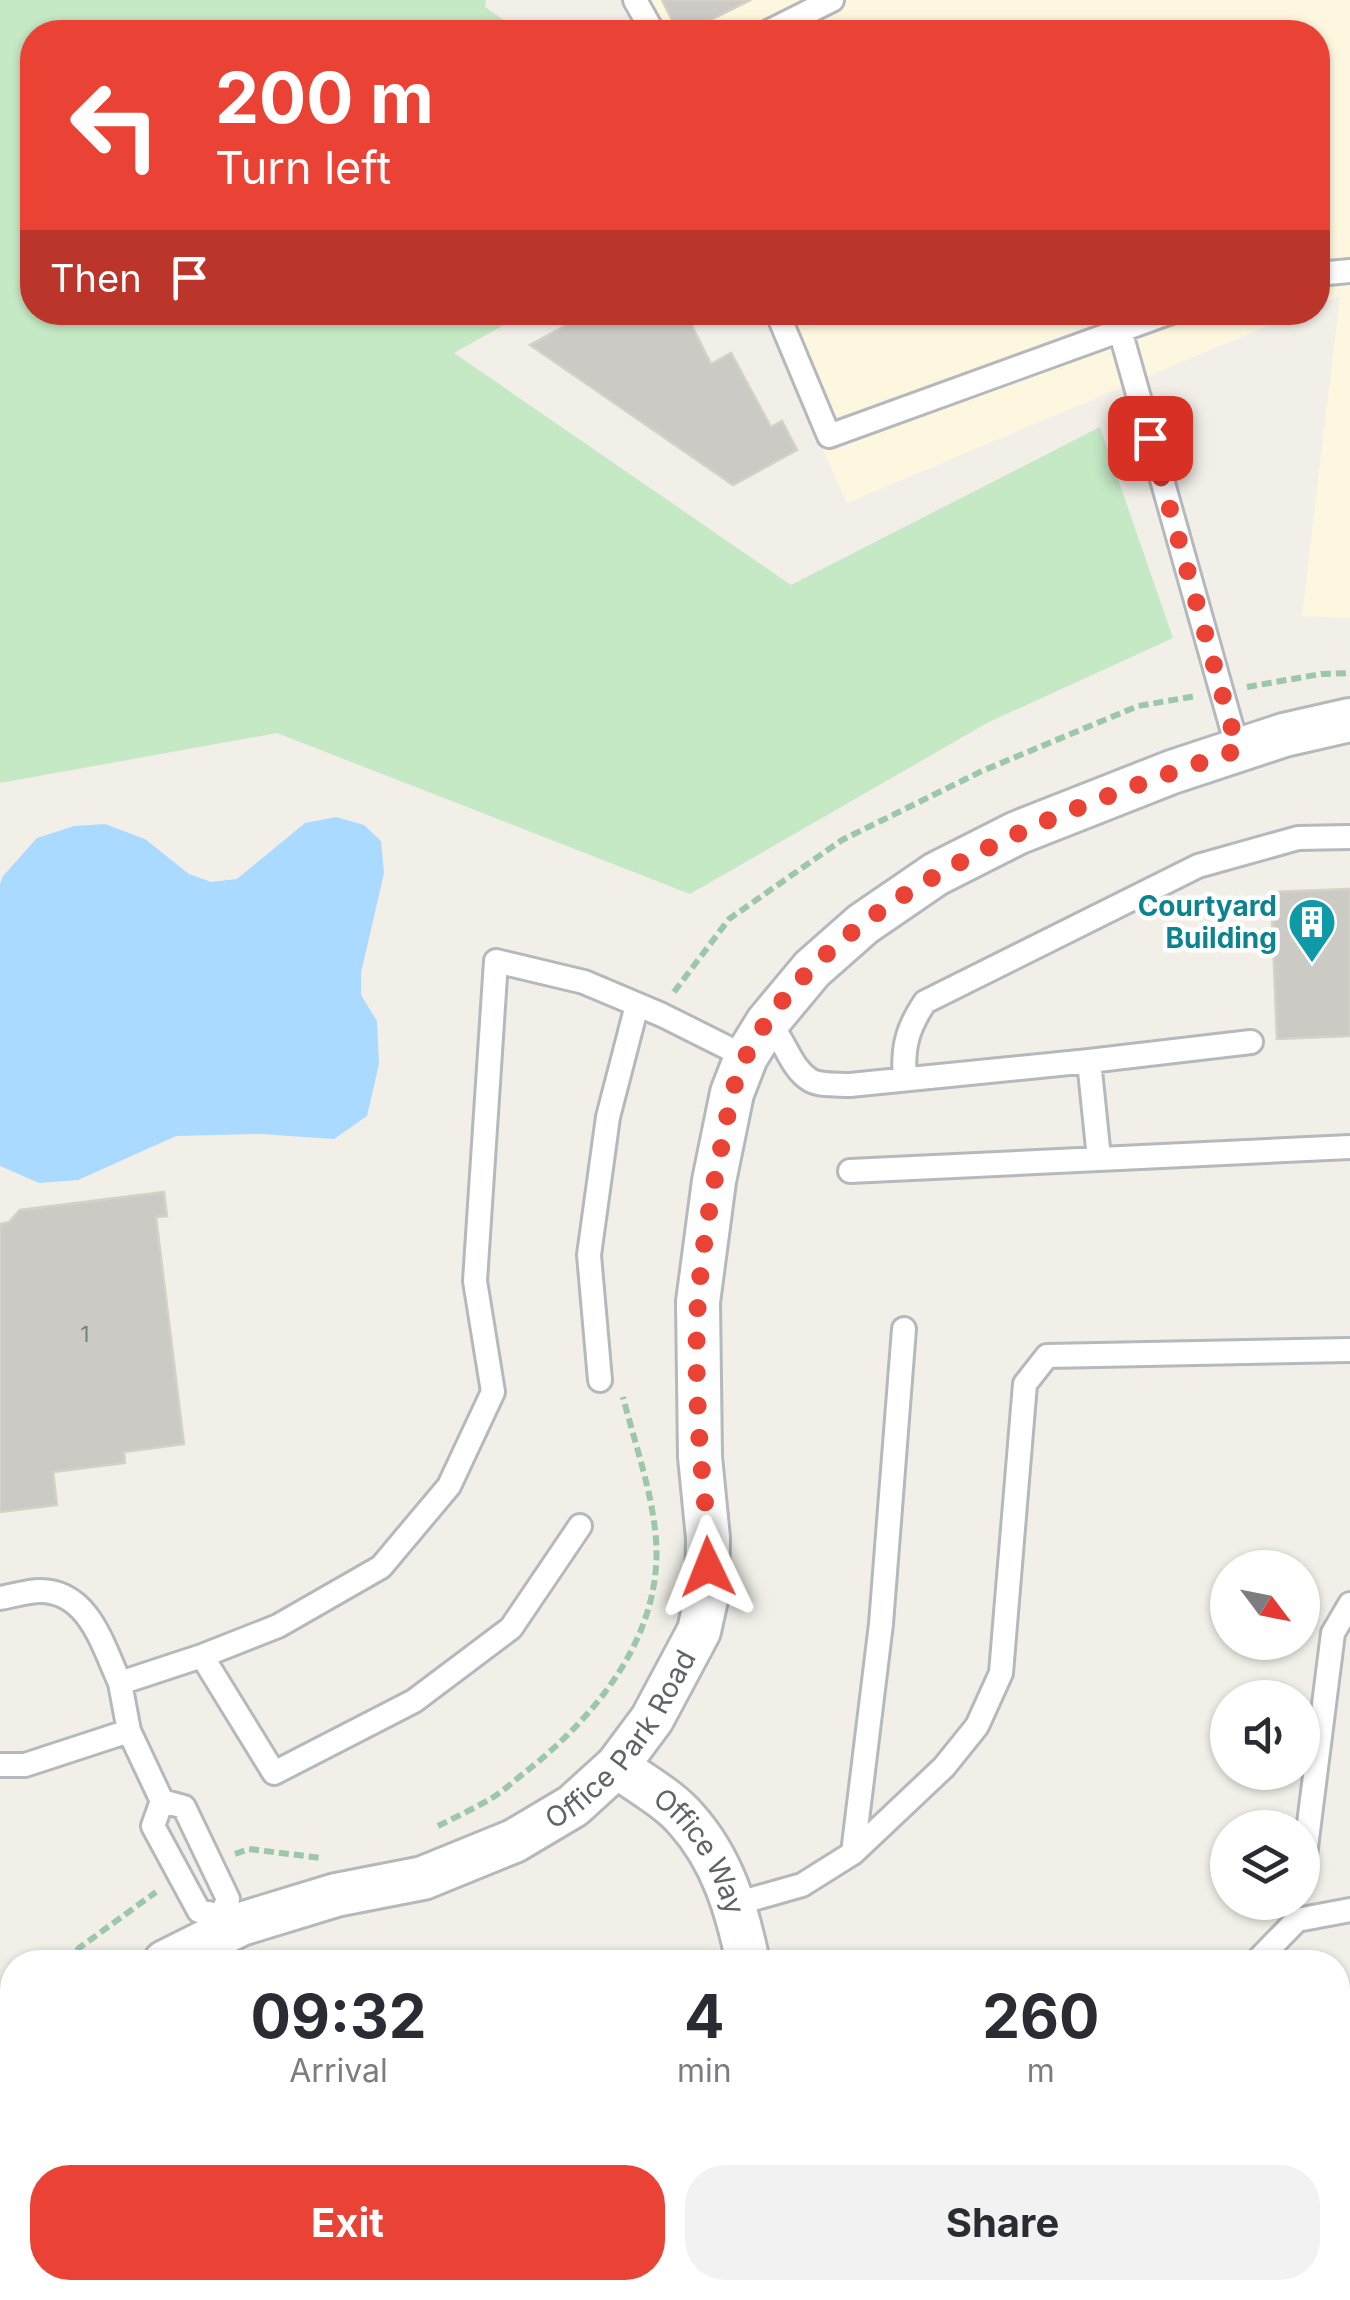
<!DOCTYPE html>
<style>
:root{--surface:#fff;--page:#f2f2f3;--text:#2b2b33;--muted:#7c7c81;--accent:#ea4335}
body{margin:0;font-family:Inter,sans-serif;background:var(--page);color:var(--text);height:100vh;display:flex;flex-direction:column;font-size:38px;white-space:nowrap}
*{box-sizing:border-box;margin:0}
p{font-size:32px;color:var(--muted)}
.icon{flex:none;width:55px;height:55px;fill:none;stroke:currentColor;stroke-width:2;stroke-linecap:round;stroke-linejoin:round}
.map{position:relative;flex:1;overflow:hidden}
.details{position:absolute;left:0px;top:1950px;width:1350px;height:350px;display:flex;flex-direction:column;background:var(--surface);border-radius:40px 40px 0 0;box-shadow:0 2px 8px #0004}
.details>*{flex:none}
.top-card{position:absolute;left:20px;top:20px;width:1310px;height:305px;border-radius:40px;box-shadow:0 2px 8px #0004;background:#ea4335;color:#fff;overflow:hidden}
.needle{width:65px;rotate:122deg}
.controls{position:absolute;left:1210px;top:1550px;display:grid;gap:20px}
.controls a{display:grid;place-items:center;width:110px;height:110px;border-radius:50%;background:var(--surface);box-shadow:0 2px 8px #0004;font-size:50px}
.pin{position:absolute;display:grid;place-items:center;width:85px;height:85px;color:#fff;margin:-42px;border-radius:20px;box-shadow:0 5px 15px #0006}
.me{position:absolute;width:110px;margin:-55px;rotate:358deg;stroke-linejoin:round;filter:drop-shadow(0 0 8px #0008)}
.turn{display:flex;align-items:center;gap:35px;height:210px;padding:0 30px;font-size:45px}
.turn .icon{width:130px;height:130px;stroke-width:2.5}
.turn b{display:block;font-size:70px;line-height:85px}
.then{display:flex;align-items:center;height:95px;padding:0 30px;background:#0003;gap:20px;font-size:38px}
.eta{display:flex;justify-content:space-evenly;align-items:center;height:170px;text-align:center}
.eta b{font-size:60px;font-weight:700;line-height:70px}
.cta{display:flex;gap:20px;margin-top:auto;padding:20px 30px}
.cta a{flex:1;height:115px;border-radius:40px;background:var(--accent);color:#fff;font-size:40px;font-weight:700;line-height:115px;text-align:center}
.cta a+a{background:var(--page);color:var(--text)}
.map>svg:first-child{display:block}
.commercial{fill:#fef7e0}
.green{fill:#c5e8c5}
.water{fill:#aadaff}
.building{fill:#cccac5;stroke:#d6d1c6;stroke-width:2.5}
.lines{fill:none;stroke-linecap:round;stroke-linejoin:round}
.lane-casing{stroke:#b5b8bc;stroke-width:28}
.street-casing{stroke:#b5b8bc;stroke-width:48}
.path{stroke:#9cc7a9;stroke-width:6;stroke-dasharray:10 5;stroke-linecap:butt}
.lane{stroke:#fff;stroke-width:22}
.street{stroke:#fff;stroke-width:42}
.route{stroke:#ea4335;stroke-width:18;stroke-dasharray:0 32.4}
.labels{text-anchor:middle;stroke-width:9;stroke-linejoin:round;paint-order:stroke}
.number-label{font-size:22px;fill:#7a7d7f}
.culture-label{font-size:28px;font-weight:bold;fill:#0d838f;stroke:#fff;text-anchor:end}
.street-label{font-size:28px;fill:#5f6368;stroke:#fff}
</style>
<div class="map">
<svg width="1350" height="2300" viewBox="0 0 1350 2300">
<rect width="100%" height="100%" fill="#f1efe8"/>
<path class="commercial" d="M621,0H1350V618L1302,616L1340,296L1318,304V32H636Z
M761,313H1298L847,503Z
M1338,1984L1350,1986V2300H1289L1209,2291V2288H1338Z
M315,2288H385V2300H89Z"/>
<path class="green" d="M0,0H486L485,7L522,32H32V312L525,313L454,353L791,585L1100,427L1173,638L987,723L690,894L277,733L0,783Z"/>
<path class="water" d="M336,817L364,825L381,841L384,873L361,973V995L377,1021L379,1064L367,1116L334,1139L260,1134L176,1136L78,1180L39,1183L0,1166V884L3,876L37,838L74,826L105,824L145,839L189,874L211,882L237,879L305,823Z"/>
<path class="building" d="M662,0H751L686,32H678Z
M591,312H663L669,325L687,316L711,364L731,353L771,427L782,421L797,450L733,485L530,345Z
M1350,889V1036L1277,1039L1271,892Z
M164,1192L167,1216L156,1217L184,1444L124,1452L125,1463L53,1472L57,1505L0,1512V1224L9,1222L20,1210Z
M1338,2000L1350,2002V2265L1338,2264Z"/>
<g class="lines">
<g class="lane-casing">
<path id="lane" d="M635,0L653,32
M768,32L832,0
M1318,274L1350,271
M777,312L829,436L1171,312
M1120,330L1238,750
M767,1023C786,1039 789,1067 810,1080C820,1086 838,1084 850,1085L1089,1061L1099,1158
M1089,1061L1251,1042
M905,1078C902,1047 908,1027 925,1002L1198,866L1298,838L1350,837
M850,1171L1350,1147
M600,1380L589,1255L608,1117L637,1005
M580,1526L511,1628L414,1701L274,1773L202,1656L278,1626L381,1567L449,1486L493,1392L475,1281L496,961L584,982L662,1015L746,1057
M0,1598C13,1596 27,1591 40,1591C89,1591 103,1646 120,1683
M0,1765H25L129,1731
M162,1801L129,1731L120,1683L202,1656
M853,1853L944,1767L977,1726L1001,1673L1025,1384L1047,1356L1350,1350
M1302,1879L1333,1633L1350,1604
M735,1904L802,1885L853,1853L881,1624L904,1329
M221,1916L199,1911L153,1826L162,1801L184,1807L228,1899L221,1916L228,1931
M1256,1962L1297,1920L1350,1910
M474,2288L478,2300
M1133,2300L1139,2288"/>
</g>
<g class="street-casing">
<g id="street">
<path id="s1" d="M617,1766C639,1783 668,1798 686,1819C723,1860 737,1910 748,1962"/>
<path id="s2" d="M165,1962L241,1924L336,1895L423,1878L514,1841L573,1806L617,1766L652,1719L699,1631L707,1595L708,1538L700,1457L698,1302L714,1181L732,1093L746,1057L767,1023L812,969L863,924L936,874L1017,833L1172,772L1284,735L1350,720"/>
<path d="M0,2225L12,2192"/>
<path d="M764,2288L765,2300"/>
</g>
</g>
<path class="path" d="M1247,687L1321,674L1350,673
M674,992L729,919L842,840L982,771L1138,706L1196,696
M438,1826C456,1817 475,1808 492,1798C505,1790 516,1779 528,1770C598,1714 663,1634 656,1539C652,1491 635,1444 623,1397
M235,1854L249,1849L321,1858
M67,1962L79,1948L156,1892
M0,2057L12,2034"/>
<use href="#lane" class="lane"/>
<use href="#street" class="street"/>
</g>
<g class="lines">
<path class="route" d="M708,1567C709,1531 704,1496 701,1461C697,1412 695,1350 698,1301C702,1249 711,1195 722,1144C728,1114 732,1083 746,1056C834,888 1069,807 1238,750L1150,438"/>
</g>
<defs>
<g id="building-pin" transform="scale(2.5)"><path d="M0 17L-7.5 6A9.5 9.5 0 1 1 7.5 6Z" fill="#0f9aa8" stroke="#fff"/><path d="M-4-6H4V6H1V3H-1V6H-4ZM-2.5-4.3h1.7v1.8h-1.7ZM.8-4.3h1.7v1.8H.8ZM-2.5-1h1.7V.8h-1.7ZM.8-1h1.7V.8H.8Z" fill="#fff"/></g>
</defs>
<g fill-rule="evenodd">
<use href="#building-pin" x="1312" y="922"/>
</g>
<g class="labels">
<g class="number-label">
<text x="85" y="1342">1</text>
</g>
<g class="culture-label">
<text x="1277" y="916">Courtyard<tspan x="1277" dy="32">Building</tspan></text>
</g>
<g class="street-label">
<text dy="10" stroke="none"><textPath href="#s2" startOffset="522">Office Park Road</textPath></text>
<text dy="10" stroke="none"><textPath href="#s1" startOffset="122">Office Way</textPath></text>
</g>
</g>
</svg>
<div class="controls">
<a><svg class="needle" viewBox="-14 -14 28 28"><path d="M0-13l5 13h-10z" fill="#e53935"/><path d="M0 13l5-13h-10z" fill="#7c7c81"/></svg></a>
<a><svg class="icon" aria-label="sound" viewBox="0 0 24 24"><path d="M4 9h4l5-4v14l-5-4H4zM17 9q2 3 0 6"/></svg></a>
<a><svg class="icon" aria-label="layers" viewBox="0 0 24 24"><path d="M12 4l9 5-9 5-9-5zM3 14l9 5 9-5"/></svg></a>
</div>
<div class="pin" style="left:1150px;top:438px;background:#d93025"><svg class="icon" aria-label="arrive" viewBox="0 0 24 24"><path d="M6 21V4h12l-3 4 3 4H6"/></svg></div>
<svg class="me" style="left:708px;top:1567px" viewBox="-20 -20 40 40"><path d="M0-17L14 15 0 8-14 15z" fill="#ea4335" stroke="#fff" stroke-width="4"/></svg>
<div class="top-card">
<div class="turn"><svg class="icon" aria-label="left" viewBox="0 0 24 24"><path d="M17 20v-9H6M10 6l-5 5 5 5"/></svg><div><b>200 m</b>Turn left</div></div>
<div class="then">Then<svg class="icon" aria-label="arrive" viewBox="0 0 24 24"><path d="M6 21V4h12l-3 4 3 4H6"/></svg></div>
</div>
<section class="details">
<div class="eta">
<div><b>09:32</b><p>Arrival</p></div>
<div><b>4</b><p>min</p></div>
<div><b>260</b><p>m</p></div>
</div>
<div class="cta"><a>Exit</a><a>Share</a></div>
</section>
</div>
